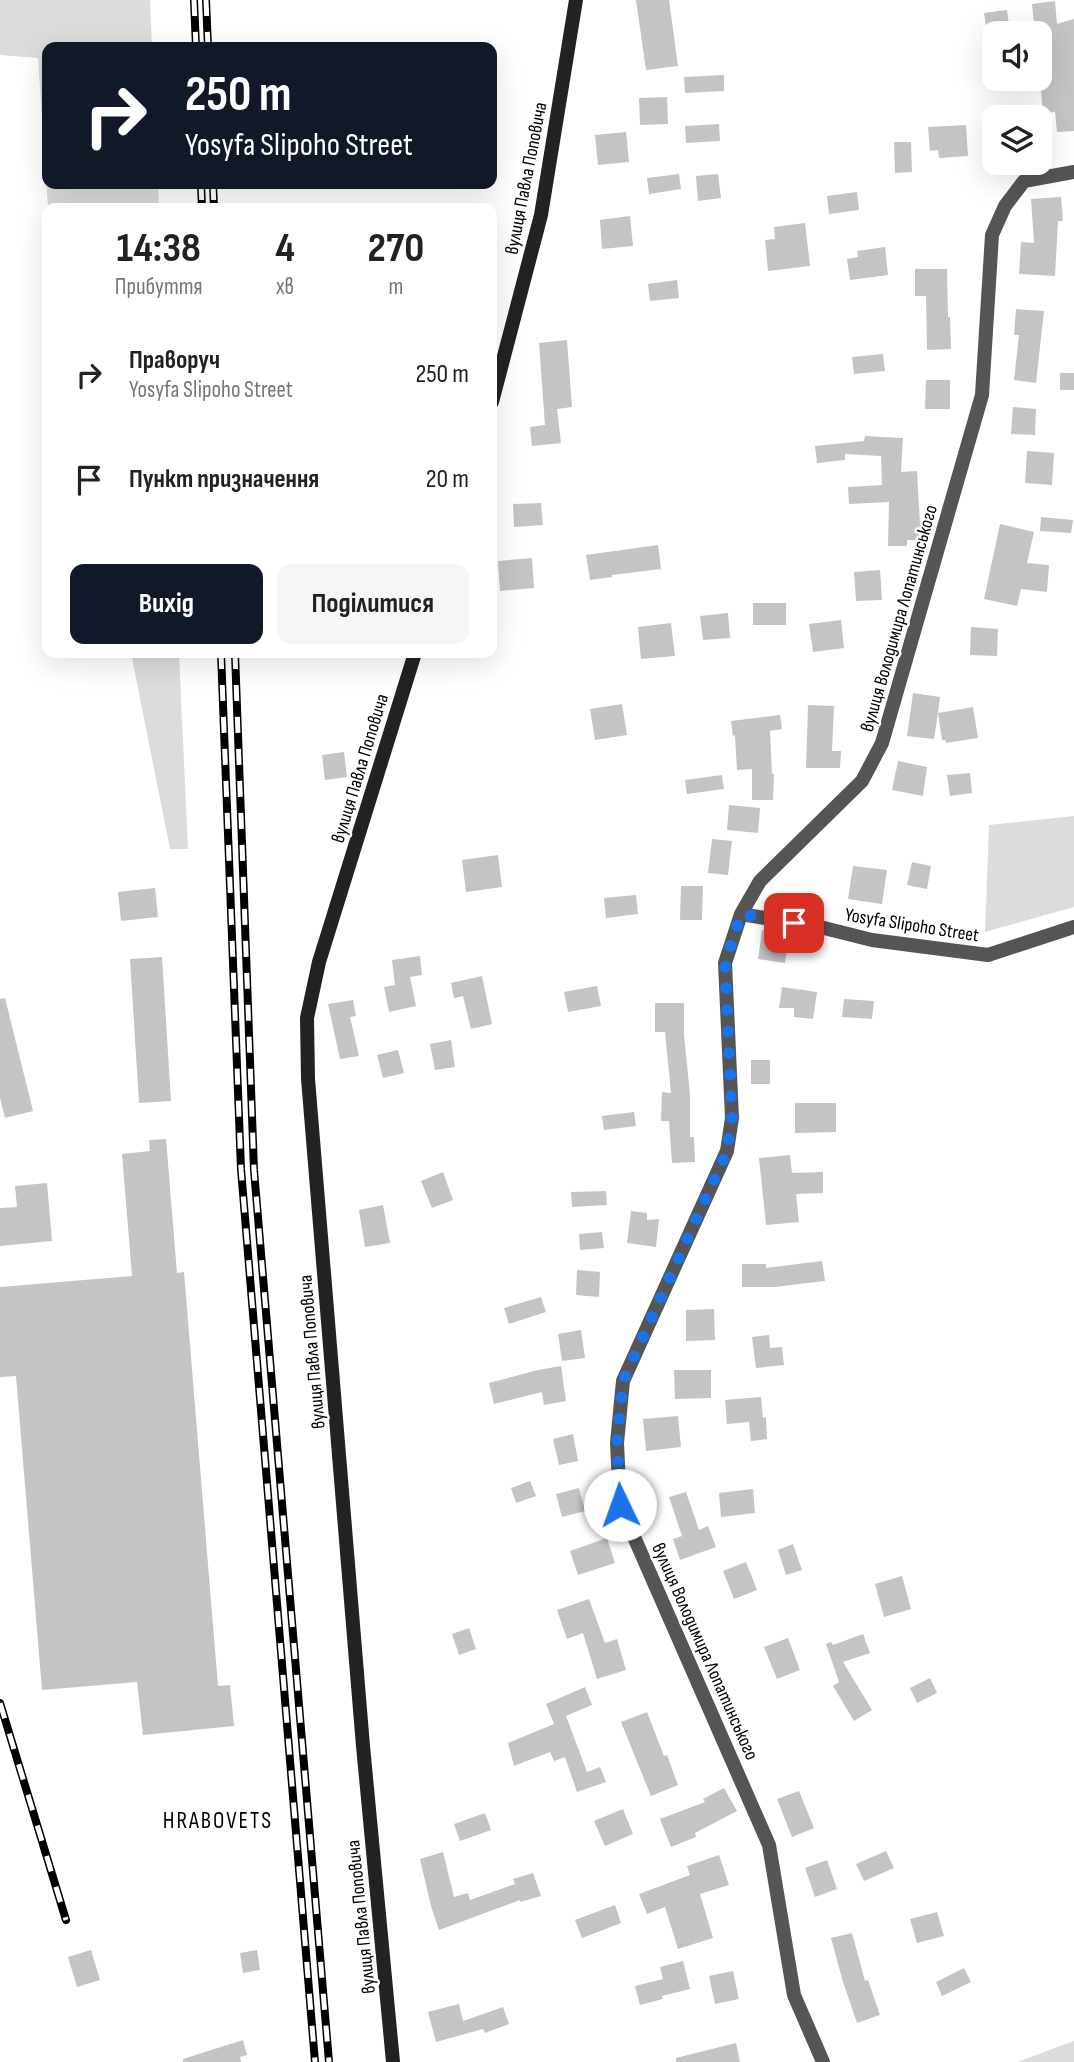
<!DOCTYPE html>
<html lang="uk">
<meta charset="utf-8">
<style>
:root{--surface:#fff;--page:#f6f6f6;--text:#222;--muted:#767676;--accent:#111827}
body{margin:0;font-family:"Sofia Sans Condensed",sans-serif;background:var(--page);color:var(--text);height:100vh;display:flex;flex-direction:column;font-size:26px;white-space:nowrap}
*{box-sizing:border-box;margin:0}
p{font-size:23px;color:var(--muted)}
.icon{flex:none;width:38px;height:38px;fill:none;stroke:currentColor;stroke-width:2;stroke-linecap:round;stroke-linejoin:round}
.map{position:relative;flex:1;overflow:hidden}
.details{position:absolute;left:42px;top:203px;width:455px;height:455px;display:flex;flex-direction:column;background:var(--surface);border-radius:14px;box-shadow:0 7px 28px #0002}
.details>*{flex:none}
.guide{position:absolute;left:42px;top:42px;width:455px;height:147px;border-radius:14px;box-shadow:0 7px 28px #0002;background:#111827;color:#fff;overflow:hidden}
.tools{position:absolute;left:982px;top:21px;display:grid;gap:14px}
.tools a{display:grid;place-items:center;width:70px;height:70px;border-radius:14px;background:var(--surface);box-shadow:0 7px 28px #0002;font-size:35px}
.pin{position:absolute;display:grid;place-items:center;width:60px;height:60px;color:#fff;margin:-30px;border-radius:14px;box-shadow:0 4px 10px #0006}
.me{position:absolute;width:77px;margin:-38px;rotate:357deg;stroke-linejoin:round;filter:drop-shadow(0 0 5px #0008)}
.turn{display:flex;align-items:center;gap:24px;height:147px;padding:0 28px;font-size:32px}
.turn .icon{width:91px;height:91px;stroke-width:2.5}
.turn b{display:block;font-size:49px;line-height:60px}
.eta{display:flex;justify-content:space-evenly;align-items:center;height:119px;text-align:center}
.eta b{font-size:42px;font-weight:700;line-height:49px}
.primary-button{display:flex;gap:14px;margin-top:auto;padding:14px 28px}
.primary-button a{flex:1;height:80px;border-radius:14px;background:var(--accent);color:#fff;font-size:28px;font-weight:700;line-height:80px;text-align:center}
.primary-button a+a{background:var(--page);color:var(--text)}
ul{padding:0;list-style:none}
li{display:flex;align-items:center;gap:21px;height:105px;padding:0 28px}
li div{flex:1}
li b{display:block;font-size:26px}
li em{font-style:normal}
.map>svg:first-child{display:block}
.green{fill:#dcdcdc}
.building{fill:#c4c4c4}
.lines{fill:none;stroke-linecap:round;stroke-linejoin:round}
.street{stroke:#555;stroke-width:14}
.secondary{stroke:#222;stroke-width:14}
.rail-casing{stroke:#000;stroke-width:8}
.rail{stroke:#fff;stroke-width:5;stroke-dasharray:16;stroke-linecap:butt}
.route{stroke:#1a73e8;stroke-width:12;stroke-dasharray:0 21.6}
.labels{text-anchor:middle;stroke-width:5;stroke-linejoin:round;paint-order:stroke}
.street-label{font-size:19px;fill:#000;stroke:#fff}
.quarter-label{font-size:23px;letter-spacing:2px;fill:#000;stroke:#fff}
</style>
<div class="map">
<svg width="1074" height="2062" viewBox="0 0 1074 2062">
<rect width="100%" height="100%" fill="#fff"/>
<path class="green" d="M0,0H150L152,47H47V184H158L159,208H48L38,58L0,55Z
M131,653H179L188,849H170Z
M1074,816V907L985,932L989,825Z
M1074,2041V2062H1017Z"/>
<path class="building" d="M636,0H669L678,66L646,70Z
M1055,1L1057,24L1074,19V131L1057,132L1055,112L1043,113L1040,80V24L1034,25L1032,4Z
M1007,10L1010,33H987L984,13Z
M724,75V91L685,93L684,77Z
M667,97L668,124L640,125L639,98Z
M719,124L720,141L686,143L685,126Z
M966,125L968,156L939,158L938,150L930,151L928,127Z
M626,132L629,162L598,165L595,135Z
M894,142H911L912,172L895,173Z
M679,174L681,189L649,194L647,178Z
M718,174L721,198L698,201L696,176Z
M857,192L859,210L829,214L827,196Z
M1061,197L1063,221H1058L1055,276L1019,274L1021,242L1034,243L1031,199Z
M630,216L633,246L602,249L600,220Z
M805,223L810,266L768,271L765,240L775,239L774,227Z
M885,247L888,275L850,280L847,259L858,257L857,251Z
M915,269H947L948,317H950L951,349L927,350L926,296H915Z
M677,280L679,298L650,301L648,284Z
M1016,309L1044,311L1036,383L1014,380L1019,335H1014Z
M567,340L572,407L557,409L561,443L532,446L530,427L545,425L539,343Z
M883,354L885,371L854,374L852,357Z
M1060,373H1074V390H1060Z
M926,380H950V409H925Z
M1013,407L1036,409L1035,435L1011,434Z
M865,436L903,438L901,472L917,471L920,524H925L924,540H907V546H888L889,502L849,504L848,487L882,485L881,456L845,454V460L817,463L815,446L864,441Z
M1027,451L1054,453L1052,485L1025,483Z
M541,503L543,525L514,527L513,504Z
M1041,517L1073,520L1071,533L1040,531Z
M1000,524L1034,532L1027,563L1049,565L1047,592L1021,589L1017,606L984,599Z
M658,545L661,569L612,575V577L590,580L586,555Z
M532,558L534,588L500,591L498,561Z
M880,570L882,600L856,601L854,572Z
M753,603H786V625H753Z
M728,613L730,638L703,640L700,616Z
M841,620L844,648L813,652L809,624Z
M671,623L675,656L641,659L638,627Z
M971,627L998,629L997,656L970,655Z
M913,693L940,697L938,713L973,707L978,738L946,743L945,740H942L938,713L934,739L907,736Z
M622,704L627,735L595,740L590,709Z
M808,705L834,706L832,751H841L840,768H806Z
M780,715L782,729L770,731L772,774H774L773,800H752V769L737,770L735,735L733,736L731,721Z
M344,752L347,777L325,780L322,755Z
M898,761L927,767L923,796L892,790Z
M970,773L972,793L950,796L947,775Z
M722,775L724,789L687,794L685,780Z
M729,805L760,808L758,833L727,830Z
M712,839L732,841L728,875L708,873Z
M498,855L502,887L466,892L462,860Z
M912,862L931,866L927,889L907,885Z
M853,866L887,870L882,904L848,899Z
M681,886H703L702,920H680Z
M155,888L158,917L121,921L118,892Z
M636,895L638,914L606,918L604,898Z
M762,930L789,934L785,963L758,959Z
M420,956L422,975L410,977L416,1006L389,1012L384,987L395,985L392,960Z
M162,957L171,1101L139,1103L130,959Z
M482,976L492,1024L471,1029L463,996L454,998L451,983Z
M597,986L601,1006L568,1012L564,992Z
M782,987L817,992L813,1019L794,1017V1008H779Z
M5,998L33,1111L5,1118L0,1098V999Z
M844,999L874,1001L872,1019L842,1017Z
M353,1000L356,1016L350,1017L359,1056L340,1059L328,1004Z
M655,1003H684V1035L690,1094V1137H694L695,1162L672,1163L669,1121H661L662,1092L671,1093L665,1032H655Z
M451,1040L455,1067L435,1070L430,1044Z
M398,1050L404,1073L383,1078L377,1055Z
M751,1060H770V1084H751Z
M795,1103H836V1132L795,1133Z
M634,1112L636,1126L604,1130L602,1116Z
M166,1139L177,1273L184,1272L218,1686L230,1685L234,1726L143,1735L137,1682L42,1690L16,1376L0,1377V1287L132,1276L122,1154L150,1151L149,1140Z
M790,1155L792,1173L823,1172V1193L796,1194L799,1222L766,1225L759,1158Z
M443,1172L453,1200L432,1208L421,1181Z
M47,1183L52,1241L0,1246V1208L17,1207L15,1186Z
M606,1191L607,1205L572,1207L571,1192Z
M383,1205L390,1243L365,1247L359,1210Z
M631,1211L647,1213V1220L659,1219L656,1247L627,1243Z
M602,1232L604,1248L580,1250L579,1234Z
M822,1261L825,1281L774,1287H742V1264H766V1268Z
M577,1270L600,1272L599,1297L576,1295Z
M541,1297L546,1312L509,1324L504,1308Z
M714,1309L715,1340L686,1341V1310Z
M581,1330L585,1358L562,1361L558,1334Z
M769,1335L770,1348L782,1347L784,1365L756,1368L752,1337Z
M561,1366L566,1401L544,1405L542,1392L494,1404L489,1383L538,1370Z
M674,1370H711V1398L675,1399Z
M761,1397L763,1418L766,1417L767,1439L751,1441L749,1422L727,1424L725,1400Z
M678,1416L681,1447L646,1451L643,1419Z
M573,1434L578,1461L559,1465L553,1439Z
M530,1481L536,1496L516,1503L511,1488Z
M579,1488L585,1511L562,1517L556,1494Z
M753,1489L755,1513L721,1517L719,1493Z
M686,1492L699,1530L708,1526L716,1547L680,1560L673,1539L682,1536L669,1497Z
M607,1538L615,1563L578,1575L570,1551Z
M793,1544L802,1570L786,1575L778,1550Z
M746,1562L757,1590L734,1599L723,1571Z
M902,1576L911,1609L884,1617L875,1584Z
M589,1599L605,1643L617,1639L626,1670L597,1679L583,1633L567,1639L557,1610Z
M469,1628L476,1649L459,1655L452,1634Z
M863,1634L870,1653L843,1662L872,1710L854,1721L833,1686L839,1682L826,1644L831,1642L833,1645Z
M788,1638L800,1670L777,1679L764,1647Z
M930,1678L937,1693L917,1703L910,1688Z
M585,1687L592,1705L566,1716L587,1772L600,1767L606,1782L577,1792L565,1757L554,1761L550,1752L514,1766L508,1743L554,1724L546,1704Z
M647,1712L664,1756L667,1755L678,1785L651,1796L621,1722Z
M724,1788L737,1811L695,1833L696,1837L671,1847L660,1819L705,1802L703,1799Z
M799,1791L814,1828L792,1837L777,1799Z
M623,1809L633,1834L605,1846L594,1821Z
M485,1813L491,1830L460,1841L454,1824Z
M886,1851L894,1868L864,1881L856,1864Z
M443,1852L454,1897L468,1893L470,1900L515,1884L513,1879L533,1873L541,1896L520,1902V1900L439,1930L431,1906L420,1859Z
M719,1855L729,1885L700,1894L713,1938L678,1949L665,1907L647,1914L639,1894L690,1875L687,1866Z
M827,1860L837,1889L815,1897L805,1868Z
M615,1905L621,1923L582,1938L575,1920Z
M937,1912L944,1936L917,1943L910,1919Z
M852,1933L865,1981L868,1980L880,2015L857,2023L843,1982L831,1938Z
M91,1950L100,1980L77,1987L68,1957Z
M257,1950L260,1970L243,1973L240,1953Z
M683,1961L690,1989L662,1996L663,1999L640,2005L635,1986L663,1979L660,1967Z
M964,1968L971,1982L942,1996L936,1982Z
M733,1971L739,1999L715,2004L709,1976Z
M459,2004L463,2021L503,2007L509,2024L485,2033L483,2029L436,2042L428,2012Z
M243,2040L247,2055L240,2057L241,2062H183V2059Z
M736,2043L740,2062H676V2058Z"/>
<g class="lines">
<path class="street" d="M741,914L820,927L872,940L988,955L1074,927
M823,2062L794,1995L769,1845L620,1505L617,1443L623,1381L727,1151L732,1118L725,963L741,914L760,881L862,781L882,743L982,395L992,235L1005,206L1024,181L1074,172"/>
<path class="secondary" d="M492,402L541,215L576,0
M393,2062L363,1746L308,1079L307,1018L319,962L415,653"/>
<g class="rail-casing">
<path id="rail" d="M194,0L196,47
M206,0L208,47
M201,184L202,208
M213,184L214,208
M221,653L241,1169L315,2062
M235,653L254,1170L329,2062
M0,1703L66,1920"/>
</g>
<use href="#rail" class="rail"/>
</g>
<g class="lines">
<path class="route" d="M620,1505L617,1443L623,1381L727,1151L732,1118L725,963L741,914L794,923"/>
</g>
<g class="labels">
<g class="street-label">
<text transform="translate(525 178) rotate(-79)" y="7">вулиця Павла Поповича</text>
<text transform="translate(898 618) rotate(-74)" y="7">вулиця Володимира Лопатинського</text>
<text transform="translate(359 768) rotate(-73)" y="7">вулиця Павла Поповича</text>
<text transform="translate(912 924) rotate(9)" y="7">Yosyfa Slipoho Street</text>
<text transform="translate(311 1352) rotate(-95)" y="7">вулиця Павла Поповича</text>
<text transform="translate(706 1651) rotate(66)" y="7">вулиця Володимира Лопатинського</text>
<text transform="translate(360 1917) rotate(-96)" y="7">вулиця Павла Поповича</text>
</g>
<g class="quarter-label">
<text x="218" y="1828">HRABOVETS</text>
</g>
</g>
</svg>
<div class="tools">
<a><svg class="icon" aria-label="sound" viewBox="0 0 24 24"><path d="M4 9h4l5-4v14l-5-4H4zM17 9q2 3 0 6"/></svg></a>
<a><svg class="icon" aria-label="layers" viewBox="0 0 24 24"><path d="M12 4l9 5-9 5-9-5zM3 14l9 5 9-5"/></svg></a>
</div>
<div class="pin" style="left:794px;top:923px;background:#d93025"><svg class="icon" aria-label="arrive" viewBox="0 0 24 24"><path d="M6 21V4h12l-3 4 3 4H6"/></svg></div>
<svg class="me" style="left:620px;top:1505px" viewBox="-20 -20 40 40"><circle r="19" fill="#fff"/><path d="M0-13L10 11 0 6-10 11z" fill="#1a73e8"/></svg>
<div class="guide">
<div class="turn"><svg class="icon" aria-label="right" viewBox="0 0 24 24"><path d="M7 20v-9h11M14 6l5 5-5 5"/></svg><div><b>250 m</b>Yosyfa Slipoho Street</div></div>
</div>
<section class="details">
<div class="eta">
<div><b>14:38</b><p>Прибуття</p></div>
<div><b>4</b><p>хв</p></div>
<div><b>270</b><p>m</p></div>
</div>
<ul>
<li><svg class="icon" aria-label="right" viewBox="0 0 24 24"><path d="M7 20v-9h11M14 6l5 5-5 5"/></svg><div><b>Праворуч</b><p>Yosyfa Slipoho Street</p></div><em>250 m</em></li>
<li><svg class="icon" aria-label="arrive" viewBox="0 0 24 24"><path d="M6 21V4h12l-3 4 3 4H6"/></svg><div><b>Пункт призначення</b></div><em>20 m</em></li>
</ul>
<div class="primary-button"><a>Вихід</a><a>Поділитися</a></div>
</section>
</div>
